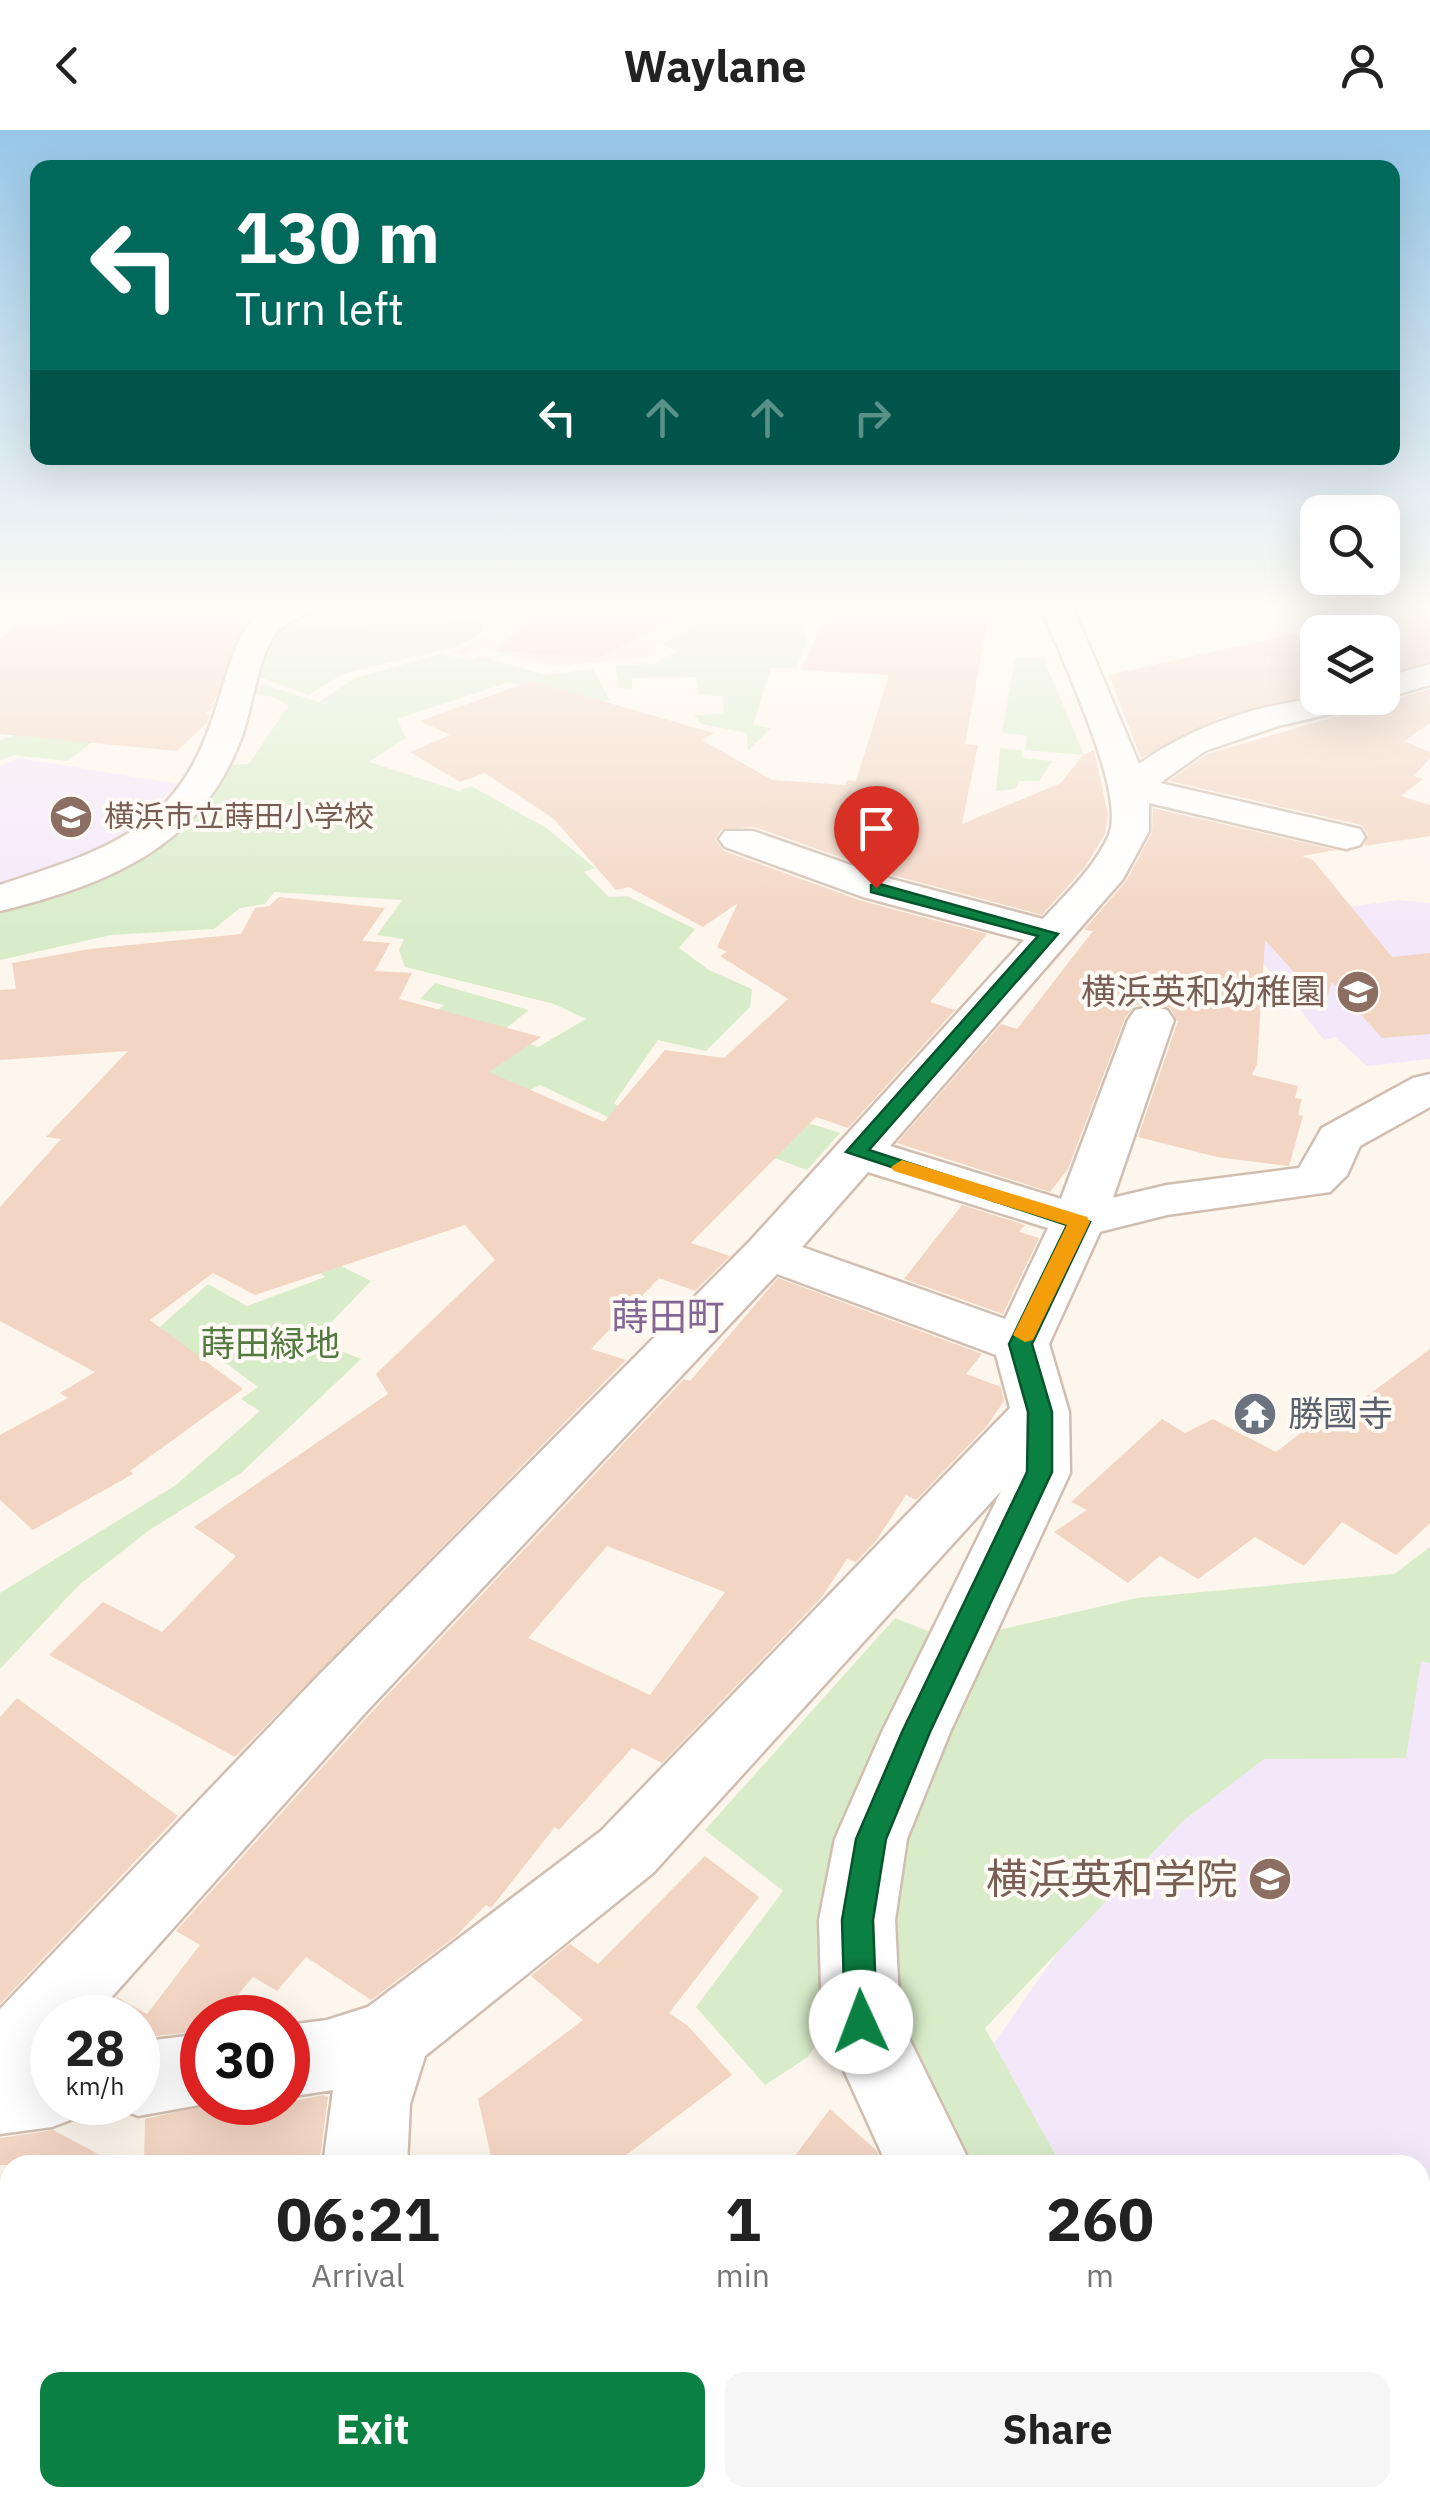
<!DOCTYPE html>
<meta charset="utf-8">
<style>
:root{--surface:#fff;--page:#f6f6f6;--text:#222;--muted:#767676;--accent:#0b8043}
body{margin:0;font-family:"IBM Plex Sans","Noto Sans JP",sans-serif;background:var(--page);color:var(--text);height:100vh;display:flex;flex-direction:column;font-size:38px;white-space:nowrap}
*{box-sizing:border-box;margin:0}
p{font-size:32px;color:var(--muted)}
.icon{flex:none;width:55px;height:55px;fill:none;stroke:currentColor;stroke-width:2;stroke-linecap:round;stroke-linejoin:round}
.map{position:relative;flex:1;overflow:hidden}
.panel{position:absolute;left:0px;top:2025px;width:1430px;height:352px;display:flex;flex-direction:column;background:var(--surface);border-radius:30px 30px 0 0;box-shadow:0 10px 40px #0002}
.panel>*{flex:none}
.top-card{position:absolute;left:30px;top:30px;width:1370px;height:305px;border-radius:20px;box-shadow:0 10px 40px #0002;background:#00695c;color:#fff;overflow:hidden}
.buttons{position:absolute;left:1300px;top:365px;display:grid;gap:20px}
.buttons a{display:grid;place-items:center;width:100px;height:100px;border-radius:20px;background:var(--surface);box-shadow:0 10px 40px #0002;font-size:50px}
.speed{position:absolute;left:30px;top:1865px;display:flex;gap:20px;font-size:50px;font-weight:700;text-align:center}
.speed>*{display:grid;place-content:center;width:130px;height:130px;border-radius:50%;background:var(--surface);box-shadow:0 10px 40px #0002;line-height:1}
.speed small{font-size:25px;font-weight:400}
.speed .limit{border:15px solid #d22;background:#fff;color:#111}
.pin{position:absolute;display:grid;place-items:center;width:85px;height:85px;color:#fff;margin:-102px -42px;border-radius:50% 50% 50% 0;rotate:-45deg;box-shadow:0 0 10px #0007}
.pin .icon{rotate:45deg}
.me{position:absolute;width:110px;margin:-55px;rotate:358deg;stroke-linejoin:round;filter:drop-shadow(0 0 8px #0008)}
.turn{display:flex;align-items:center;gap:35px;height:210px;padding:0 40px;font-size:45px}
.turn .icon{width:130px;height:130px;stroke-width:2.5}
.turn b{display:block;font-size:70px;line-height:85px}
.lanes{display:flex;align-items:center;height:95px;padding:0 40px;background:#0003;justify-content:center;gap:50px;direction:ltr}
.lanes .off{opacity:.35}
.eta{display:flex;justify-content:space-evenly;align-items:center;height:170px;text-align:center}
.eta b{font-size:60px;font-weight:700;line-height:70px}
.primary-button{display:flex;gap:20px;margin-top:auto;padding:20px 40px}
.primary-button a{flex:1;height:115px;border-radius:20px;background:var(--accent);color:#fff;font-size:40px;font-weight:700;line-height:115px;text-align:center}
.primary-button a+a{background:var(--page);color:var(--text)}
header{display:flex;justify-content:space-between;align-items:center;height:130px;padding:0 40px;background:var(--surface);font-size:45px;font-weight:700}
.map>svg:first-child{display:block}
.residential{fill:#f5e8da}
.education{fill:#f3e8fa}
.green{fill:#d8ecc9}
.building{fill:#f3d5c3;fill-rule:evenodd}
.lines{fill:none;stroke-linecap:round;stroke-linejoin:round}
.minor-casing{stroke:#d1beb0;stroke-width:5}
.tertiary-casing{stroke:#d1beb0;stroke-width:5}
.minor{fill:#fff;fill-rule:evenodd}
.tertiary{fill:#fff;fill-rule:evenodd}
.route{fill:#0b8043;stroke:#07532c;stroke-width:2.5}
.slow{fill:#f59e0b}
.labels{text-anchor:middle;stroke-width:8;stroke-linejoin:round;paint-order:stroke}
.far-education-label{font-size:30px;fill:#785e54;stroke:#fffaf3;text-anchor:start}
.education-label{font-size:35px;fill:#785e54;stroke:#fffaf3;text-anchor:end}
.park-label{font-size:35px;fill:#537a41;stroke:#fffaf3}
.worship-label{font-size:35px;fill:#5b616d;stroke:#fffaf3;text-anchor:start}
.neighbourhood-label{font-size:38px;fill:#846695;stroke:#fffaf3}
.near-education-label{font-size:42px;fill:#785e54;stroke:#fffaf3;text-anchor:end}
</style>
<header><svg class="icon" aria-label="back" viewBox="0 0 24 24"><path d="M15 5l-7 7 7 7"/></svg>Waylane<svg class="icon" aria-label="person" viewBox="0 0 24 24"><circle cx="12" cy="8" r="4"/><path d="M4 21q1-7 8-7t8 7"/></svg></header>
<div class="map">
<svg width="1430" height="2376" viewBox="0 0 1430 2376">
<rect width="100%" height="100%" fill="#fdf6ec"/>
<path class="residential" d="M534,473H729L653,518L660,521L649,527L552,536L480,518L463,526L451,523L541,478Z"/>
<path class="education" d="M19,628L178,654L105,720L0,759V636Z
M1399,770L1430,773V929L1367,936L1335,907L1324,910L1251,818L1290,785Z
M1430,1520V2376H1183V2368H1420V2035H1003L959,1963L1259,1536Z"/>
<path class="green" d="M181,473H203L194,478L120,590L68,631L14,625L0,630V610L25,602Z
M730,473H773L804,494L807,511L796,538H771L753,595L771,598L748,621L747,603L701,594L694,585L724,584L722,566L699,565L696,547L632,548V560L620,558L615,536L654,534L677,521L663,514Z
M480,490L482,502L459,516L343,544L308,565L254,545L271,505L285,497Z
M441,524L470,530L480,526L546,545L593,539L610,571L566,574L509,552L397,589L406,608L369,632L459,661L471,656L546,698L595,738L584,742L609,767L627,766L695,799L679,818L709,840L752,859L750,877L706,921L658,910L614,973L629,986L623,994L540,955L526,962L402,910L444,875L420,869L435,853L529,880L501,902L538,917L586,889L554,874L405,837L399,820L404,809L377,805L402,770L274,762L265,774L240,778L214,799L111,805L0,830V782C93,751 179,729 227,635L249,634L288,576L274,567L255,564L261,554L319,572L355,548Z
M1043,527L1084,625L1025,620L1027,606L1002,603L1015,528Z
M1000,618L1021,620L1023,628L1052,631L1039,651H1019L1015,659L996,661Z
M688,955L840,1003L807,1040L772,1027Z
M304,1117L371,1151L314,1210L361,1229L241,1343L151,1399L79,1455L0,1539V1463L176,1355L260,1281L241,1269L258,1257L216,1226L189,1236L143,1212L208,1154L247,1176L325,1147L297,1124Z
M1430,1417V1533L1421,1531L1406,1628L1264,1629L1183,1691L985,1898L1061,2035H970L887,1886L901,1711L990,1502L1137,1468L1394,1444Z
M895,1488L933,1503L833,1888L808,1927L765,1955L696,1877L783,1761L705,1700Z"/>
<path class="building" d="M81,473H253L212,578L205,584L210,585L207,593L177,621L0,604V509L16,496L51,498Z
M546,473H703L600,527L496,521Z
M831,473H991L965,614L978,615L962,694L1061,653L1082,626L1094,620L1108,684L1105,704L1085,737L1042,785L892,745L754,697L722,699L715,709L724,721L862,771L987,804L930,872L955,880L848,998L816,987L691,1113L730,1126L695,1161L659,1148L591,1219L626,1230L235,1627L49,1525L103,1472L162,1502L236,1426L194,1397L388,1264L376,1244L495,1130L465,1095L255,1165L213,1143L150,1190L243,1259L130,1341L133,1344L33,1400L0,1370V1305L68,1268L60,1263L95,1242L0,1191V1077L61,1009L46,1007L128,921L0,930V860L16,859L12,833L90,819L241,804L255,778L269,776L279,767L385,778L362,811L390,813L375,841L412,843L399,869L541,907L489,942L604,992L665,920L724,928L788,869L720,826L727,822L717,817L738,773L703,797L629,757L616,760L554,689L485,643L460,652L410,622L450,605L420,591L532,551L714,603L702,610L772,650L845,655L847,650L856,651L889,545L801,540Z
M1406,473H1430V531L1382,544V502H1318V565L1221,587L1141,628L1109,545L1323,497Z
M1430,559V593L1404,611L1430,622V628L1414,646L1423,649L1401,666L1430,675V706L1364,716L1368,705L1361,695L1169,651L1207,624Z
M1153,678L1336,720L1302,726L1313,730L1392,827L1430,823V904L1382,908L1332,852L1324,876L1265,810L1257,934L1252,945L1298,956L1295,968L1302,969L1298,985L1303,986L1289,1036L1217,1027L1138,1007L1178,891L1170,878L1152,872L1134,876L1125,888L1068,1039L1050,1062L897,1013L1001,894L1017,899L1093,801L1084,800L1126,751L1152,703Z
M962,1075L1025,1095L1019,1102L1039,1108L1003,1184L904,1149Z
M778,1148L982,1224L966,1244L1001,1257L1004,1271L987,1296L916,1370L906,1365L876,1411L856,1432L847,1429L821,1468L662,1633L632,1618L559,1700L555,1697L491,1778L486,1775L456,1806L371,1870L306,1827L277,1861L253,1847L218,1888H202V1901L138,1908V1896L144,1888H98L117,1867L147,1884L200,1815L176,1801L369,1585L684,1249L690,1251ZM607,1416L725,1462L650,1565L528,1508Z
M1430,1219V1393L1396,1425L1342,1392L1304,1436L1255,1407L1198,1449L1160,1426L1128,1453L1054,1402L1087,1380L1071,1372L1162,1289L1185,1303L1213,1289L1276,1322L1318,1290L1328,1295Z
M17,1568L178,1686L0,1874V1587Z
M705,1726L759,1767L669,1883L688,1896L732,1945L613,2035H493L478,1969L583,1890L531,1846L570,1814L598,1834Z
M323,1965L328,1967L319,2035H144L145,1989L220,1972H288Z
M830,1979L877,2021L883,2035H788Z
M53,2000L119,2035H0V2008Z"/>
<g class="lines">
<g class="minor-casing">
<path id="minor" d="M278,473H319C309,488 287,489 275,504C259,525 252,578 242,606C202,717 109,754 0,781V755C91,724 166,707 205,609C219,575 226,539 241,506L252,490Z
M1040,473H1071L1139,634C1207,586 1293,563 1374,568L1369,575L1278,596L1205,621L1160,653L1360,699L1365,707L1360,715L1346,719L1149,673V701L1123,749L890,1016L1061,1069L1128,890L1135,880L1151,876L1167,880L1174,890L1105,1091L1049,1214L1069,1282L1070,1343L950,1602L907,1709L895,1790L900,1890L971,2035H887L822,1892L819,1790L835,1709L882,1602L1001,1361L653,1743L425,1926L410,1974L407,2035H323L333,1960L288,1967V1895L327,1890L368,1877L601,1701L1010,1278L996,1225L777,1144L366,1582L93,1888H52V1972H87L81,1986L52,1997L0,2004V1879L318,1546L749,1112L1024,810L863,767L725,717L719,709L725,701H753L891,749L1043,789C1067,763 1094,738 1109,705C1127,660 1057,522 1040,473ZM868,1042L1048,1098L1005,1189L802,1117Z
M1430,534V555L1382,569L1375,568H1382V548Z
M202,1904V1972H216L138,1986L110,1975L138,1972V1912Z
M249,2368H344L341,2376H246Z
M1056,2368H1150V2376H1056Z"/>
</g>
<g class="tertiary-casing">
<path id="tertiary" d="M1430,944V977L1360,1016L1347,1045L1330,1062L1167,1085L1079,1107L1061,1102L1053,1091L1061,1080L1167,1055L1299,1038L1322,998L1413,948Z"/>
</g>
<use href="#minor" class="minor"/>
<use href="#tertiary" class="tertiary"/>
</g>
<linearGradient id="sky" x2="0" y2="1"><stop stop-color="#97c7e8"/><stop offset="0.59" stop-color="#fefbf6"/><stop offset="1" stop-color="#fefbf6" stop-opacity="0"/></linearGradient>
<rect width="1430" height="805" fill="url(#sky)"/>
<path class="route" d="M876,753L1058,804L869,1020L1090,1092L1032,1214L1052,1282V1342L930,1602L886,1709L873,1790L877,1892L873,1902L861,1906L850,1902L845,1892L842,1790L856,1709L902,1602L1027,1342L1028,1282L1009,1214L1067,1095L846,1022L1038,806L871,762V755Z"/>
<path class="slow" d="M902,1030L1087,1087L1090,1092L1033,1210L1025,1212L1013,1205L1067,1095L894,1041L891,1037Z"/>
<defs>
<g id="school-disc" transform="scale(2.25)"><circle r="9.5" fill="#8d6e63" stroke="#fffaf3"/><path d="M0-5L7-2L0 1L-7-2ZM-4 1L0 2.5L4 1V4Q0 6-4 4Z" fill="#fff"/></g>
<g id="temple-disc" transform="scale(2.25)"><circle r="9.5" fill="#6b7280" stroke="#fffaf3"/><path d="M0-6L5-2H3V0L6.5 2.5H4V6H1.5V3h-3V6H-4V2.5H-6.5L-3 0V-2H-5Z" fill="#fff"/></g>
</defs>
<g fill-rule="evenodd">
<use href="#school-disc" x="71" y="687"/>
<use href="#school-disc" x="1358" y="862"/>
<use href="#temple-disc" x="1255" y="1284"/>
<use href="#school-disc" x="1270" y="1749"/>
</g>
<g class="labels">
<g class="far-education-label">
<text x="104" y="697">横浜市立蒔田小学校</text>
</g>
<g class="education-label">
<text x="1326" y="874">横浜英和幼稚園</text>
</g>
<g class="park-label">
<text x="270" y="1226">蒔田緑地</text>
</g>
<g class="worship-label">
<text x="1288" y="1296">勝國寺</text>
</g>
<g class="neighbourhood-label">
<text x="668" y="1200">蒔田町</text>
</g>
<g class="near-education-label">
<text x="1238" y="1764">横浜英和学院</text>
</g>
</g>
</svg>
<div class="buttons">
<a><svg class="icon" aria-label="search" viewBox="0 0 24 24"><circle cx="10" cy="10" r="6"/><path d="M15 15l6 6"/></svg></a>
<a><svg class="icon" aria-label="layers" viewBox="0 0 24 24"><path d="M12 4l9 5-9 5-9-5zM3 14l9 5 9-5"/></svg></a>
</div>
<div class="speed"><div>28<small>km/h</small></div><div class="limit">30</div></div>
<div class="pin" style="left:876px;top:758px;background:#d93025"><svg class="icon" aria-label="arrive" viewBox="0 0 24 24"><path d="M6 21V4h12l-3 4 3 4H6"/></svg></div>
<svg class="me" style="left:861px;top:1892px" viewBox="-20 -20 40 40"><circle r="19" fill="#fff"/><path d="M0-13L10 11 0 6-10 11z" fill="#0b8043"/></svg>
<div class="top-card">
<div class="turn"><svg class="icon" aria-label="left" viewBox="0 0 24 24"><path d="M17 20v-9H6M10 6l-5 5 5 5"/></svg><div><b>130 m</b>Turn left</div></div>
<div class="lanes"><svg class="icon" aria-label="left" viewBox="0 0 24 24"><path d="M17 20v-9H6M10 6l-5 5 5 5"/></svg><svg class="icon off" aria-label="ahead" viewBox="0 0 24 24"><path d="M12 20V5M6 11l6-6 6 6"/></svg><svg class="icon off" aria-label="ahead" viewBox="0 0 24 24"><path d="M12 20V5M6 11l6-6 6 6"/></svg><svg class="icon off" aria-label="right" viewBox="0 0 24 24"><path d="M7 20v-9h11M14 6l5 5-5 5"/></svg></div>
</div>
<section class="panel">
<div class="eta">
<div><b>06:21</b><p>Arrival</p></div>
<div><b>1</b><p>min</p></div>
<div><b>260</b><p>m</p></div>
</div>
<div class="primary-button"><a>Exit</a><a>Share</a></div>
</section>
</div>
